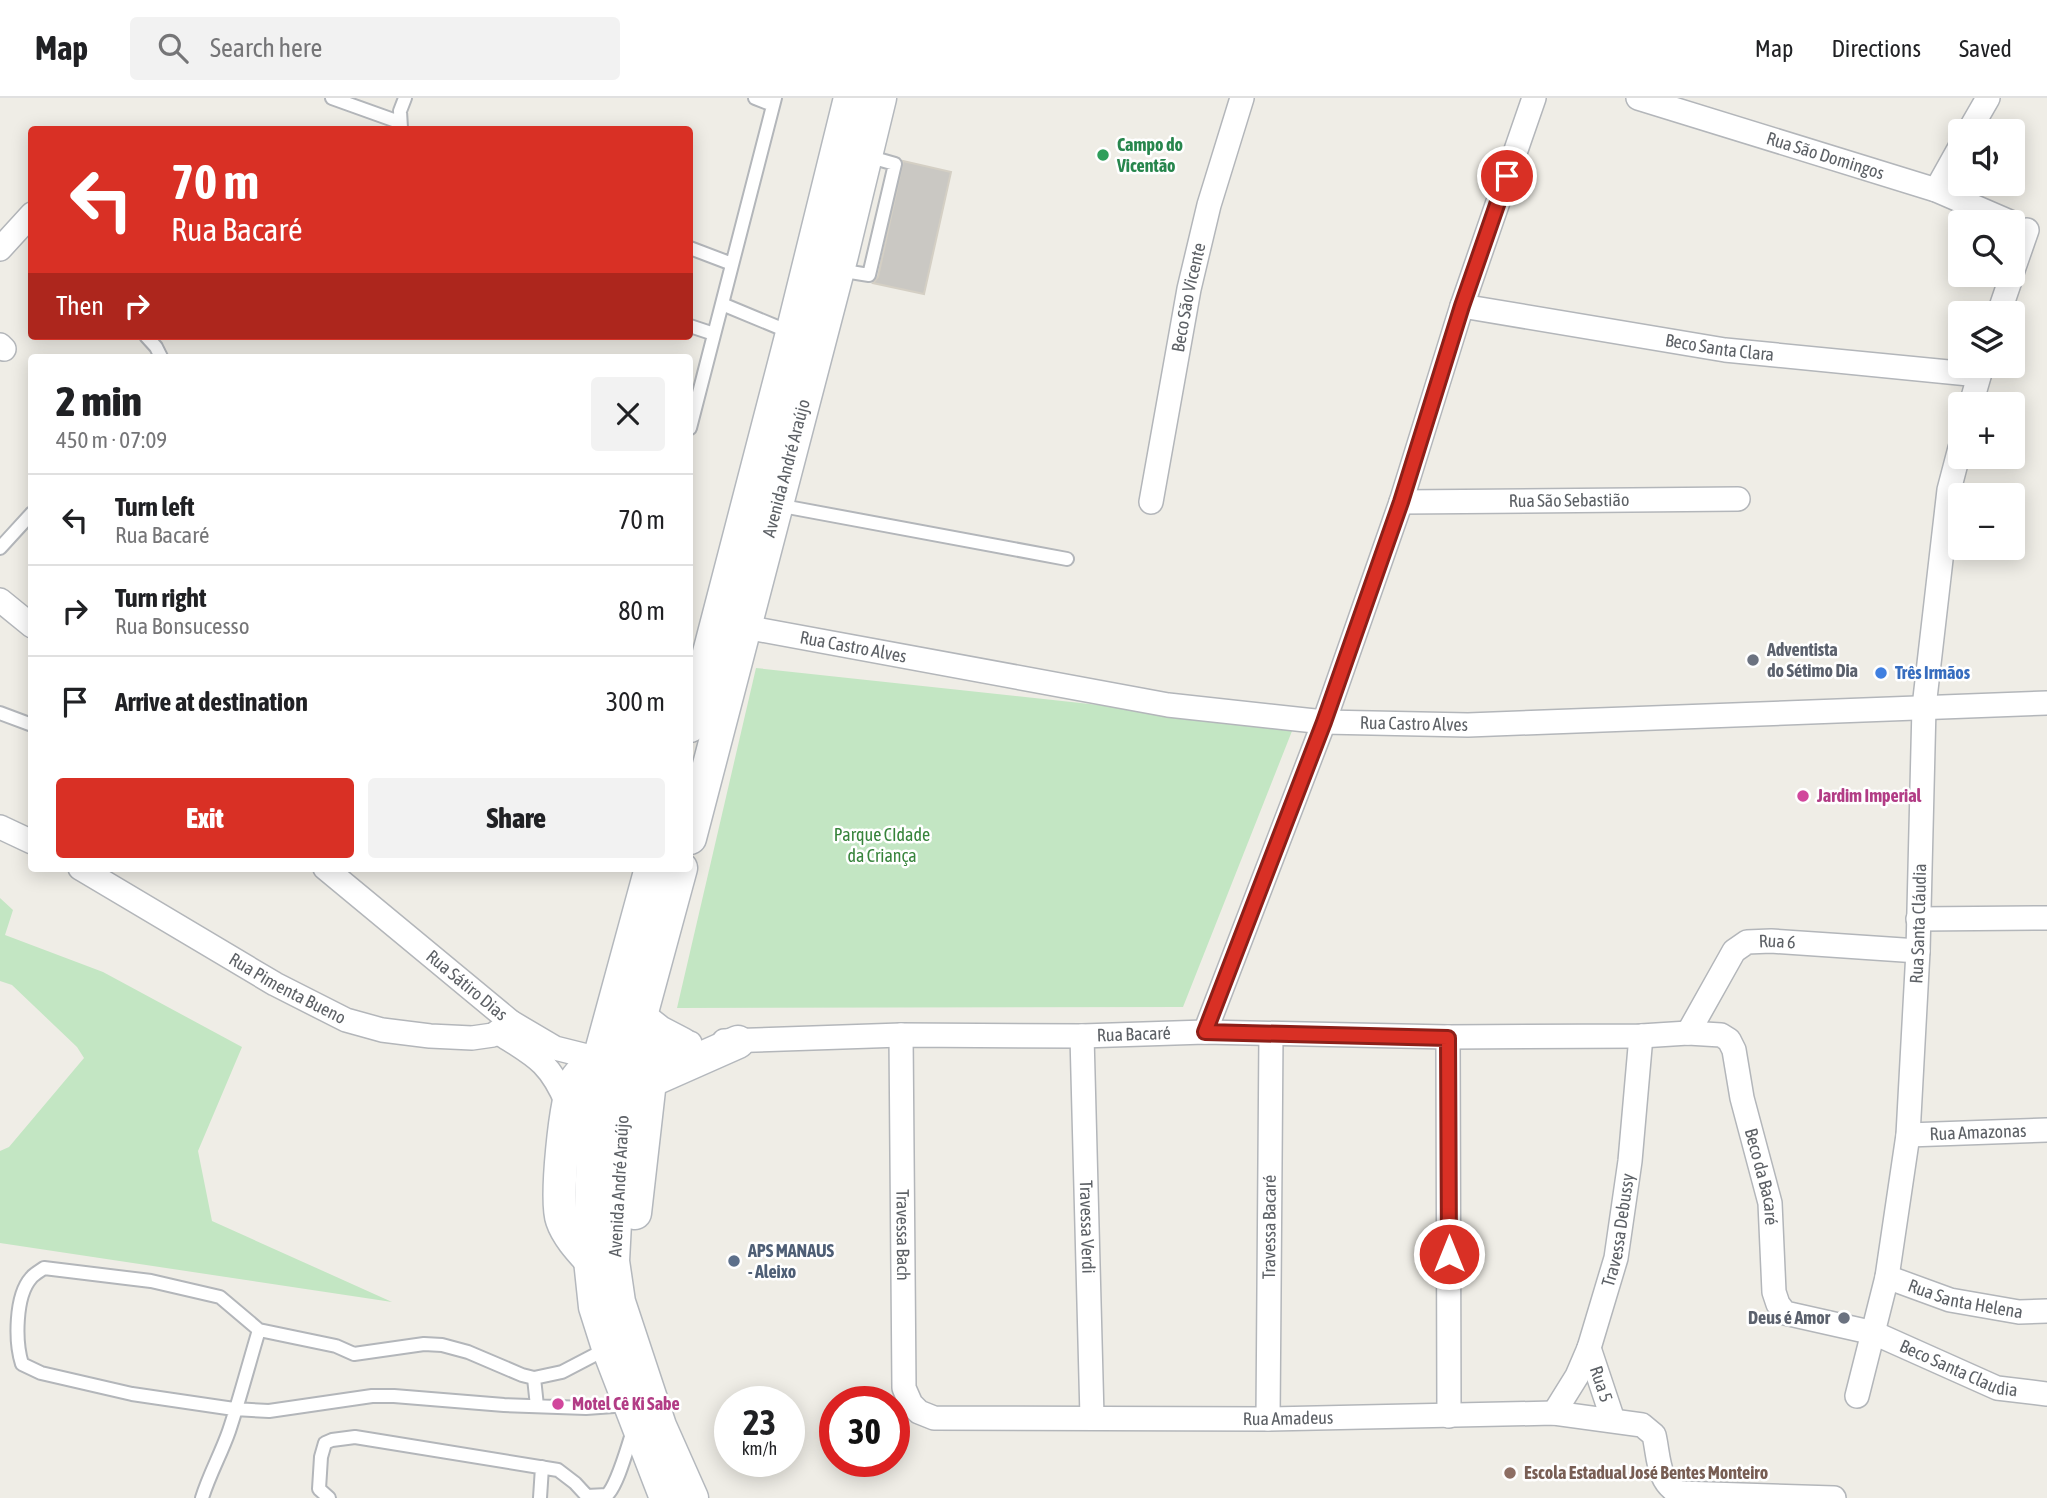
<!DOCTYPE html>
<meta charset="utf-8">
<style>
:root{--surface:#fff;--page:#f2f2f2;--text:#202124;--muted:#757577;--line:#e0e0e0;--accent:#d93025}
body{margin:0;font-family:"Asap Condensed",sans-serif;background:var(--page);color:var(--text);height:100vh;display:flex;flex-direction:column;font-size:26px;white-space:nowrap}
*{box-sizing:border-box;margin:0}
p{font-size:23px;color:var(--muted)}
.icon{flex:none;width:38px;height:38px;fill:none;stroke:currentColor;stroke-width:2;stroke-linecap:round;stroke-linejoin:round}
.map{position:relative;flex:1;overflow:hidden}
.panel{position:absolute;left:28px;top:256px;width:665px;height:518px;display:flex;flex-direction:column;background:var(--surface);border-radius:7px;box-shadow:0 4px 18px #0003}
.panel>*{flex:none}
.banner{position:absolute;left:28px;top:28px;width:665px;height:214px;border-radius:7px;box-shadow:0 4px 18px #0003;background:#d93025;color:#fff;overflow:hidden}
.controls{position:absolute;left:1948px;top:21px;display:grid;gap:14px}
.controls a{display:grid;place-items:center;width:77px;height:77px;border-radius:7px;background:var(--surface);box-shadow:0 4px 18px #0003;font-size:35px}
.speed{position:absolute;left:714px;top:1288px;display:flex;gap:14px;font-size:35px;font-weight:700;text-align:center}
.speed>*{display:grid;place-content:center;width:91px;height:91px;border-radius:50%;background:var(--surface);box-shadow:0 4px 18px #0003;line-height:1}
.speed small{font-size:18px;font-weight:400}
.speed .limit{border:10px solid #d22;background:#fff;color:#111}
.pin{position:absolute;display:grid;place-items:center;width:60px;height:60px;color:#fff;margin:-30px;border:4px solid #fff;border-radius:50%;box-shadow:0 2px 7px #0007}
.me{position:absolute;width:77px;margin:-38px;rotate:0deg;stroke-linejoin:round;filter:drop-shadow(0 0 5px #0008)}
.turn{display:flex;align-items:center;gap:24px;height:147px;padding:0 28px;font-size:32px}
.turn .icon{width:91px;height:91px;stroke-width:2.5}
.turn b{display:block;font-size:49px;line-height:60px}
.then{display:flex;align-items:center;height:66px;padding:0 28px;background:#0003;gap:14px;font-size:26px}
.round{display:grid;place-items:center;flex:none;width:74px;height:74px;border-radius:7px;background:var(--page)}
.summary{display:flex;align-items:center;justify-content:space-between;height:119px;padding:0 28px}
h1{font-size:42px;font-weight:800;line-height:52px}
.cta{display:flex;gap:14px;margin-top:auto;padding:14px 28px}
.cta a{flex:1;height:80px;border-radius:7px;background:var(--accent);color:#fff;font-size:28px;font-weight:800;line-height:80px;text-align:center}
.cta a+a{background:var(--page);color:var(--text)}
ul{padding:0;list-style:none}
li{display:flex;align-items:center;gap:21px;height:91px;padding:0 28px;border-top:2px solid var(--line)}
li div{flex:1}
li b{display:block;font-size:26px}
li em{font-style:normal}
header{display:flex;align-items:center;gap:42px;box-sizing:border-box;height:98px;padding:0 35px;background:var(--surface);border-bottom:2px solid var(--line)}
header strong{font-size:33px}
nav{display:flex;gap:38px;margin-inline-start:auto;font-size:24px}
.search{width:490px;height:63px;background:var(--page);display:flex;align-items:center;gap:18px;box-sizing:border-box;padding:0 24px;border-radius:7px;color:var(--muted);font-size:26px}
.map>svg:first-child{display:block}
.green{fill:#c3e6c3}
.building{fill:#cac8c3;stroke:#d4cfc4;stroke-width:2}
.lines{fill:none;stroke-linecap:round;stroke-linejoin:round}
.lane-casing{stroke:#b3b6ba;stroke-width:16}
.street-casing{stroke:#b3b6ba;stroke-width:26}
.secondary-casing{stroke:#b4b8bd;stroke-width:35}
.lane{stroke:#fff;stroke-width:12}
.street{stroke:#fff;stroke-width:23}
.secondary{stroke:#fff;stroke-width:32}
.route-casing{stroke:#8d1f18;stroke-width:18}
.route{stroke:#d93025;stroke-width:12}
.leisure-dot{fill:#2e9e5b;stroke:#fff;stroke-width:2.5}
.worship-dot{fill:#6b7280;stroke:#fff;stroke-width:2.5}
.shop-dot{fill:#3f7fe0;stroke:#fff;stroke-width:2.5}
.hotel-dot{fill:#d1479c;stroke:#fff;stroke-width:2.5}
.service-dot{fill:#5c6f8a;stroke:#fff;stroke-width:2.5}
.education-dot{fill:#8d6e63;stroke:#fff;stroke-width:2.5}
.labels{text-anchor:middle;stroke-width:5;stroke-linejoin:round;paint-order:stroke}
.leisure-label{font-size:18px;font-weight:bold;fill:#27864d;stroke:#fff;text-anchor:start}
.street-label{font-size:18px;fill:#5d6166;stroke:#fff}
.worship-label{font-size:18px;font-weight:bold;fill:#5b616d;stroke:#fff;text-anchor:start}
.shop-label{font-size:18px;font-weight:bold;fill:#366cbe;stroke:#fff;text-anchor:start}
.hotel-label{font-size:18px;font-weight:bold;fill:#b23c85;stroke:#fff;text-anchor:start}
.park-label{font-size:18px;fill:#37843b;stroke:#fff}
.service-label{font-size:18px;font-weight:bold;fill:#4e5e75;stroke:#fff;text-anchor:start}
.education-label{font-size:18px;font-weight:bold;fill:#785e54;stroke:#fff;text-anchor:start}
</style>
<header>
<strong>Map</strong>
<div class="search"><svg class="icon" aria-label="search" viewBox="0 0 24 24"><circle cx="10" cy="10" r="6"/><path d="M15 15l6 6"/></svg>Search here</div>
<nav><a>Map</a><a>Directions</a><a>Saved</a></nav>
</header>
<div class="map">
<svg width="2047" height="1400" viewBox="0 0 2047 1400">
<rect width="100%" height="100%" fill="#efede6"/>
<path class="green" d="M756,570L1294,628L1183,909L677,910Z
M0,800L13,812L5,837L103,874L242,949L198,1053L212,1123L392,1204L0,1145V1053L9,1049L84,960L77,949L12,887L0,883Z"/>
<path class="building" d="M903,63L951,74L924,196L873,185L878,179Z"/>
<g class="lines">
<g class="lane-casing">
<path id="lane" d="M332,0L399,24
M755,0L773,7
M401,30L400,13L405,0
M690,150L732,166
M838,172L869,177L895,66L867,58
M722,206L792,235
M690,228L714,236
M146,238L156,249L161,259
M690,330L775,0
M777,407L1067,461
M0,450L32,415
M0,615L32,627
M608,1250L562,1274L534,1280L522,1277L468,1254L442,1247L424,1246L354,1256L336,1248L259,1232L220,1199L151,1183L44,1170C40,1173 34,1176 31,1180C15,1198 15,1244 22,1266L41,1275L132,1296L234,1311L269,1313L372,1298H394L504,1307L586,1310L628,1307
M534,1280L537,1308
M202,1400C209,1377 221,1356 229,1333C240,1300 249,1265 259,1232
M329,1400L319,1391L321,1359L325,1345L332,1342L355,1339L558,1372L575,1385L587,1398L607,1397C618,1386 627,1350 633,1333
M540,1400L542,1369"/>
</g>
<g class="street-casing">
<g id="street">
<path id="s1" d="M1638,0L1936,92L2010,124"/>
<path d="M1969,33L1988,0"/>
<path d="M1936,92L1960,49"/>
<path d="M0,151L32,116"/>
<path d="M2012,175L2027,132"/>
<path id="s2" d="M1462,208L1725,252L1979,277"/>
<path d="M1999,215L2012,177"/>
<path d="M0,247L4,251"/>
<path d="M1971,306L1982,268"/>
<path id="s3" d="M1151,404L1189,191L1209,107L1242,0"/>
<path id="s4" d="M1401,404L1738,401"/>
<path d="M0,502L32,528"/>
<path id="s5" d="M745,529L1168,607L1324,624L1468,627L2047,605"/>
<path d="M0,729L32,744"/>
<path id="s6" d="M80,770L275,886L346,922L382,932L430,938L472,940L493,937L511,924"/>
<path id="s7" d="M325,770L511,924L555,950L599,961L629,962L690,945"/>
<path d="M1918,821L2047,820"/>
<path d="M1205,934L1324,624L1401,404L1462,208L1534,0"/>
<path d="M499,935C535,958 549,963 567,1005"/>
<path id="s8" d="M1688,935L1734,853L1747,844L1771,843L1918,853"/>
<path id="s9" d="M901,937L904,1290L911,1306L919,1314L934,1320L1268,1321L1554,1315L1642,1327L1654,1337C1659,1358 1657,1384 1679,1395L1834,1400"/>
<path id="s10" d="M1082,938L1092,1319"/>
<path d="M1448,939L1449,1318"/>
<path id="s11" d="M724,943L901,937L1082,938L1205,934L1448,939L1641,938L1688,935L1721,937L1729,942L1734,952L1742,1000L1770,1105L1774,1194L1778,1206L1785,1215L1874,1235L1997,1290L2047,1296"/>
<path id="s12" d="M1908,1037L2047,1032"/>
<path id="s13" d="M1887,1179L1950,1202L2019,1214L2047,1213"/>
<path id="s14" d="M1589,1250L1613,1322"/>
<path id="s15" d="M1857,1298L1887,1179L1908,1037L1918,853L1924,609L1949,392L1960,350"/>
<path id="s16" d="M1554,1315L1577,1278L1589,1250L1616,1160L1630,1063L1641,938"/>
<path id="s17" d="M1268,1321L1271,936"/>
</g>
</g>
<g class="secondary-casing">
<g id="secondary">
<path d="M690,628L792,235L850,0"/>
<path id="s18" d="M690,740L842,157L880,0"/>
<path d="M651,770L599,961L594,1001L590,1162L595,1209L608,1250L666,1400"/>
<path d="M681,770L629,962L618,1068L613,1163L619,1204L660,1328L692,1400"/>
<path d="M640,919L659,934L682,946"/>
<path d="M629,962L650,983L635,1115"/>
<path d="M650,983L738,944"/>
<path d="M597,1162H590C580,1151 567,1137 562,1122C555,1103 565,1001 575,983C581,973 590,967 599,961"/>
</g>
</g>
<use href="#lane" class="lane"/>
<use href="#street" class="street"/>
<use href="#secondary" class="secondary"/>
</g>
<g class="lines">
<g class="route-casing">
<path id="route" d="M1449,1156L1448,940L1205,934L1324,624L1401,404L1462,208L1507,78"/>
</g>
<use href="#route" class="route"/>
</g>
<circle class="leisure-dot" cx="1103" cy="57" r="7"/>
<g class="worship-dot">
<circle cx="1753" cy="562" r="7"/>
<circle cx="1844" cy="1220" r="7"/>
</g>
<circle class="shop-dot" cx="1881" cy="575" r="7"/>
<g class="hotel-dot">
<circle cx="1803" cy="698" r="7"/>
<circle cx="558" cy="1306" r="7"/>
</g>
<circle class="service-dot" cx="734" cy="1163" r="7"/>
<circle class="education-dot" cx="1510" cy="1375" r="7"/>
<g class="labels">
<g class="leisure-label">
<text x="1117" y="53">Campo do<tspan x="1117" dy="21">Vicentão</tspan></text>
</g>
<g class="street-label">
<text dy="6" stroke="none"><textPath href="#s1" startOffset="196">Rua São Domingos</textPath></text>
<text dy="6" stroke="none"><textPath href="#s3" startOffset="208">Beco São Vicente</textPath></text>
<text dy="6" stroke="none"><textPath href="#s2" startOffset="261">Beco Santa Clara</textPath></text>
<text dy="6" stroke="none"><textPath href="#s18" startOffset="382">Avenida André Araújo</textPath></text>
<text dy="6" stroke="none"><textPath href="#s4" startOffset="168">Rua São Sebastião</textPath></text>
<text dy="6" stroke="none"><textPath href="#s5" startOffset="110">Rua Castro Alves</textPath></text>
<text dy="6" stroke="none"><textPath href="#s5" startOffset="677">Rua Castro Alves</textPath></text>
<text dy="6" stroke="none"><textPath href="#s15" startOffset="478">Rua Santa Cláudia</textPath></text>
<text dy="6" stroke="none"><textPath href="#s8" startOffset="140">Rua 6</textPath></text>
<text dy="6" stroke="none"><textPath href="#s7" startOffset="184">Rua Sátiro Dias</textPath></text>
<text dy="6" stroke="none"><textPath href="#s6" startOffset="240">Rua Pimenta Bueno</textPath></text>
<text dy="6" stroke="none"><textPath href="#s11" startOffset="410">Rua Bacaré</textPath></text>
<text dy="6" stroke="none"><textPath href="#s12" startOffset="70">Rua Amazonas</textPath></text>
<text dy="6" stroke="none"><textPath href="#s11" startOffset="1148">Beco da Bacaré</textPath></text>
<text transform="translate(619 1088) rotate(-87)" y="6">Avenida André Araújo</text>
<text dy="6" stroke="none"><textPath href="#s10" startOffset="191">Travessa Verdi</textPath></text>
<text dy="6" stroke="none"><textPath href="#s17" startOffset="192">Travessa Bacaré</textPath></text>
<text dy="6" stroke="none"><textPath href="#s16" startOffset="196">Travessa Debussy</textPath></text>
<text dy="6" stroke="none"><textPath href="#s9" startOffset="200">Travessa Bach</textPath></text>
<text dy="6" stroke="none"><textPath href="#s13" startOffset="82">Rua Santa Helena</textPath></text>
<text dy="6" stroke="none"><textPath href="#s11" startOffset="1472">Beco Santa Claudia</textPath></text>
<text dy="6" stroke="none"><textPath href="#s14" startOffset="38">Rua 5</textPath></text>
<text dy="6" stroke="none"><textPath href="#s9" startOffset="752">Rua Amadeus</textPath></text>
</g>
<g class="worship-label">
<text x="1767" y="558">Adventista<tspan x="1767" dy="21">do Sétimo Dia</tspan></text>
<text x="1830" y="1226" text-anchor="end">Deus é Amor</text>
</g>
<g class="shop-label">
<text x="1895" y="581">Três Irmãos</text>
</g>
<g class="hotel-label">
<text x="1817" y="704">Jardim Imperial</text>
<text x="572" y="1312">Motel Cê Ki Sabe</text>
</g>
<g class="park-label">
<text x="882" y="743">Parque CIdade<tspan x="882" dy="21">da Criança</tspan></text>
</g>
<g class="service-label">
<text x="748" y="1159">APS MANAUS<tspan x="748" dy="21">- Aleixo</tspan></text>
</g>
<g class="education-label">
<text x="1524" y="1381">Escola Estadual José Bentes Monteiro</text>
</g>
</g>
</svg>
<div class="controls">
<a><svg class="icon" aria-label="sound" viewBox="0 0 24 24"><path d="M4 9h4l5-4v14l-5-4H4zM17 9q2 3 0 6"/></svg></a>
<a><svg class="icon" aria-label="search" viewBox="0 0 24 24"><circle cx="10" cy="10" r="6"/><path d="M15 15l6 6"/></svg></a>
<a><svg class="icon" aria-label="layers" viewBox="0 0 24 24"><path d="M12 4l9 5-9 5-9-5zM3 14l9 5 9-5"/></svg></a>
<a>+</a>
<a>−</a>
</div>
<div class="speed"><div>23<small>km/h</small></div><div class="limit">30</div></div>
<div class="pin" style="left:1507px;top:78px;background:#d93025"><svg class="icon" aria-label="arrive" viewBox="0 0 24 24"><path d="M6 21V4h12l-3 4 3 4H6"/></svg></div>
<svg class="me" style="left:1449px;top:1156px" viewBox="-20 -20 40 40"><circle r="17" fill="#d93025" stroke="#fff" stroke-width="3"/><path d="M0-11L8 9 0 5-8 9z" fill="#fff"/></svg>
<div class="banner">
<div class="turn"><svg class="icon" aria-label="left" viewBox="0 0 24 24"><path d="M17 20v-9H6M10 6l-5 5 5 5"/></svg><div><b>70 m</b>Rua Bacaré</div></div>
<div class="then">Then<svg class="icon" aria-label="right" viewBox="0 0 24 24"><path d="M7 20v-9h11M14 6l5 5-5 5"/></svg></div>
</div>
<section class="panel">
<div class="summary"><div><h1>2 min</h1><p>450 m · 07:09</p></div><a class="round"><svg class="icon" aria-label="close" viewBox="0 0 24 24"><path d="M6 6l12 12M18 6L6 18"/></svg></a></div>
<ul>
<li><svg class="icon" aria-label="left" viewBox="0 0 24 24"><path d="M17 20v-9H6M10 6l-5 5 5 5"/></svg><div><b>Turn left</b><p>Rua Bacaré</p></div><em>70 m</em></li>
<li><svg class="icon" aria-label="right" viewBox="0 0 24 24"><path d="M7 20v-9h11M14 6l5 5-5 5"/></svg><div><b>Turn right</b><p>Rua Bonsucesso</p></div><em>80 m</em></li>
<li><svg class="icon" aria-label="arrive" viewBox="0 0 24 24"><path d="M6 21V4h12l-3 4 3 4H6"/></svg><div><b>Arrive at destination</b></div><em>300 m</em></li>
</ul>
<div class="cta"><a>Exit</a><a>Share</a></div>
</section>
</div>
